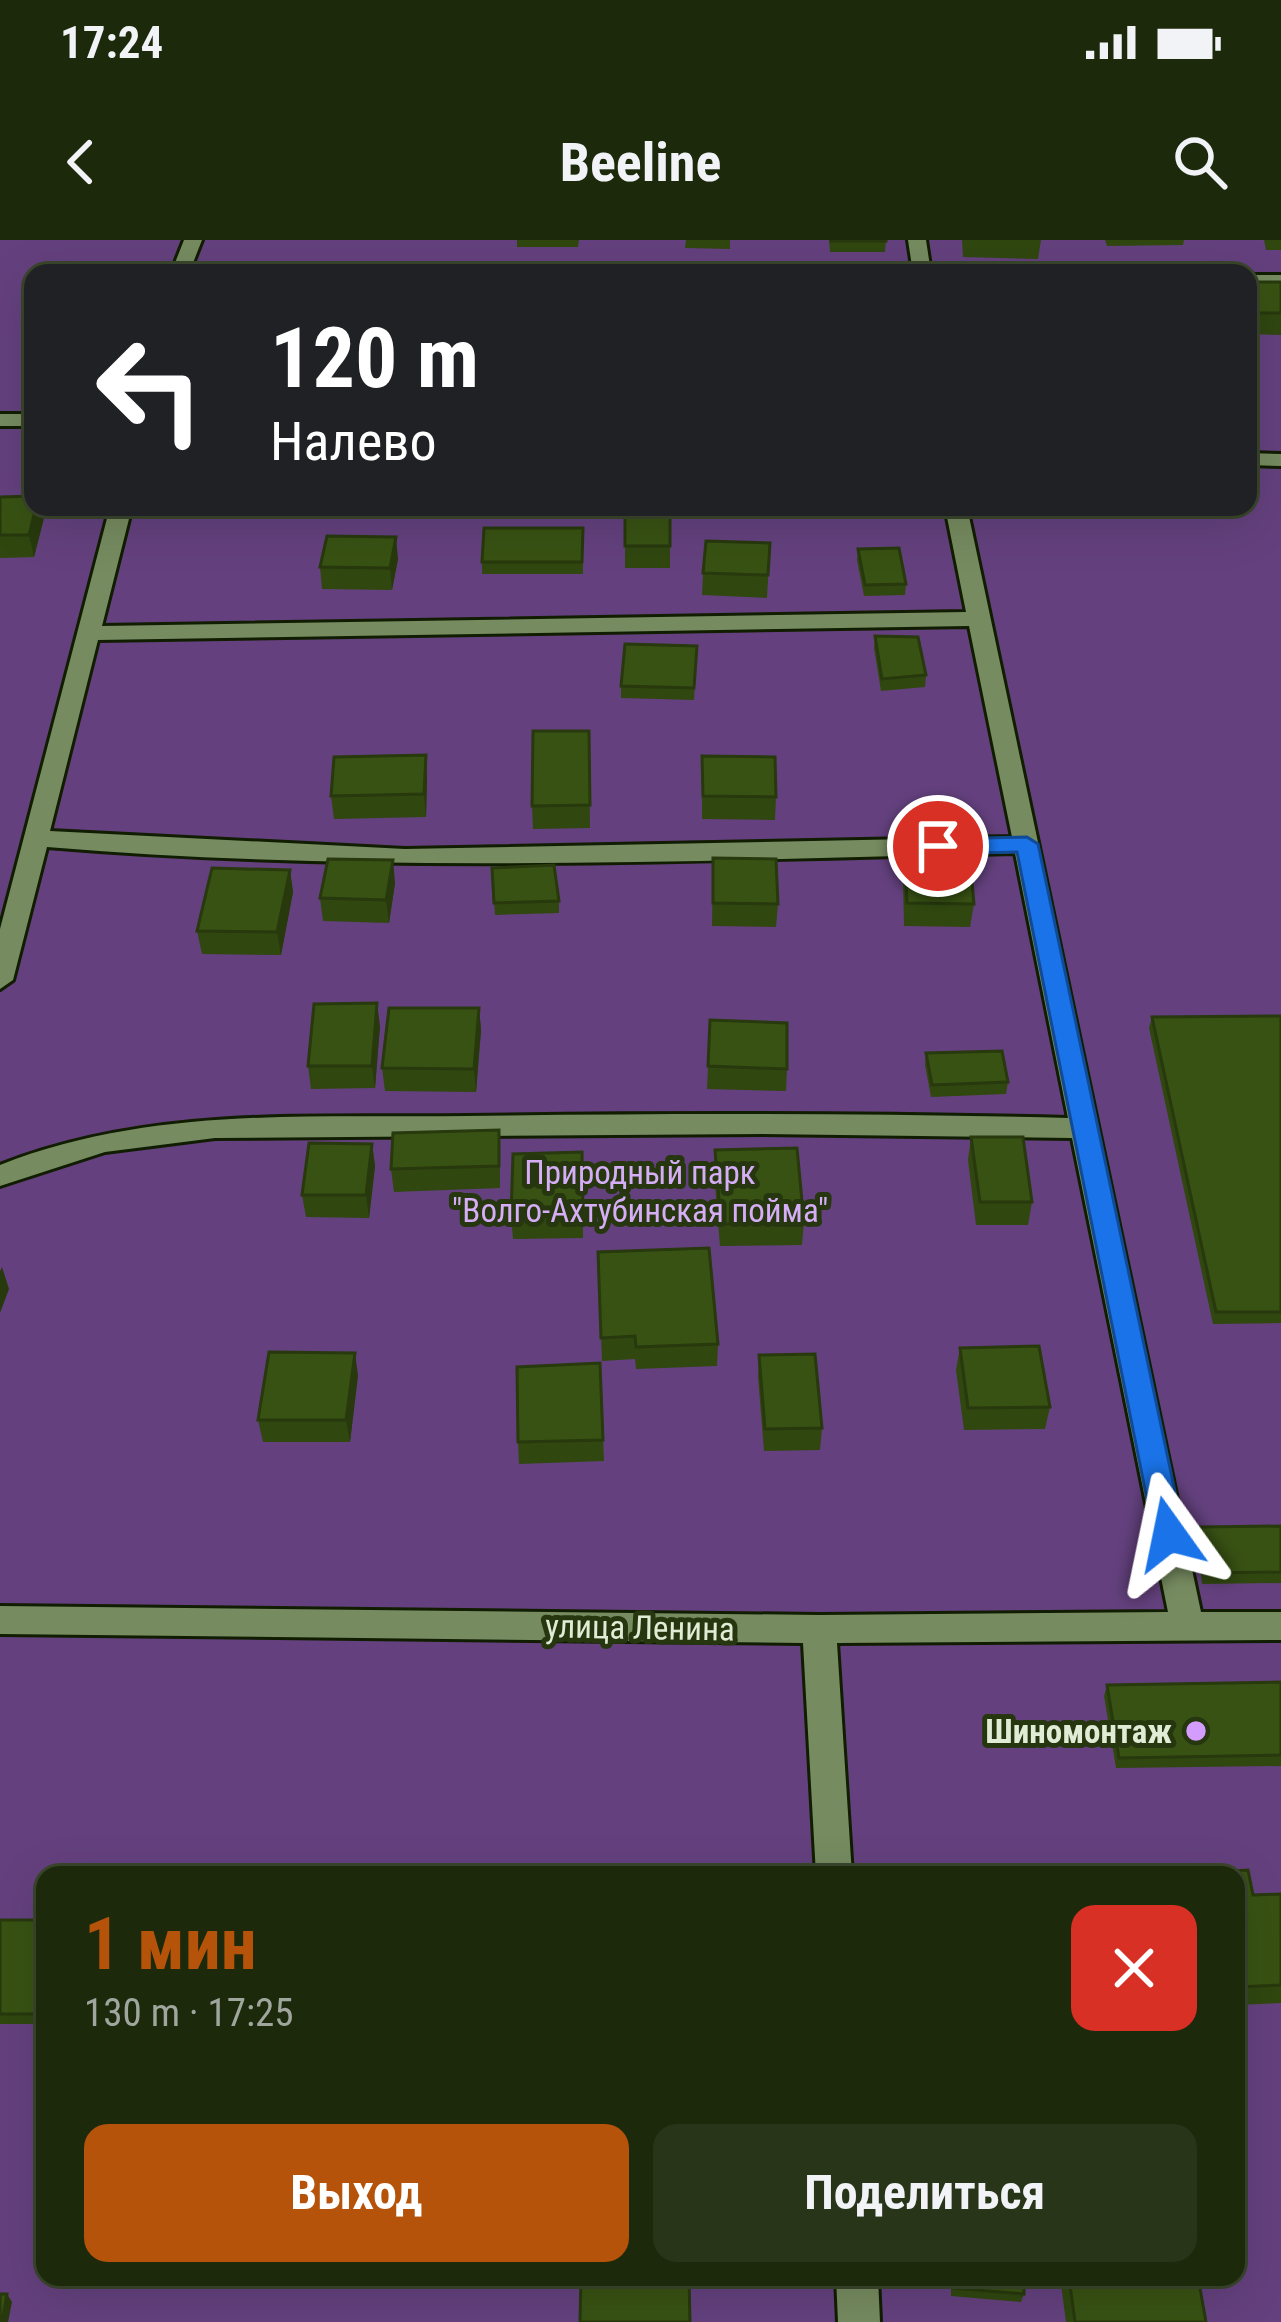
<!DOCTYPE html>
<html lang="ru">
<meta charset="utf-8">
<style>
:root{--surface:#1c290b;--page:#293519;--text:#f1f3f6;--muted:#a0a69d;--line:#3a452c;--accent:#b45309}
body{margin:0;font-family:"Roboto Condensed",sans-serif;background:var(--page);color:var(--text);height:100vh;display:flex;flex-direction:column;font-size:45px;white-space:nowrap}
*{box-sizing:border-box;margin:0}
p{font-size:39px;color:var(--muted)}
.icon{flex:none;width:66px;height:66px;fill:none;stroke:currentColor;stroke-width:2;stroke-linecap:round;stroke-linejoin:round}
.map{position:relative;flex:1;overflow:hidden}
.details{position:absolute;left:36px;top:1626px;width:1209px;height:420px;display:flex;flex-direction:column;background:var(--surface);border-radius:24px;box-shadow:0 12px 48px #0002,0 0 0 3px var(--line)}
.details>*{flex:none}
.guide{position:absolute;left:24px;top:24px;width:1233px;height:252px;border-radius:24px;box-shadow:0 12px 48px #0002,0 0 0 3px var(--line);background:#202124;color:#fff;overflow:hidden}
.pin{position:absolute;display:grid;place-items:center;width:102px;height:102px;color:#fff;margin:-51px;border:6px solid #fff;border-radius:50%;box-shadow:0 3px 12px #0007}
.me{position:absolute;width:132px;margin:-66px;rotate:348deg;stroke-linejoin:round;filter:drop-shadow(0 0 9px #0008)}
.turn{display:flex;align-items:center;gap:42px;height:252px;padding:0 48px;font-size:54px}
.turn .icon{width:156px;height:156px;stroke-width:2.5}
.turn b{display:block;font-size:84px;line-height:102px}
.round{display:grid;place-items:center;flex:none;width:126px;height:126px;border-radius:24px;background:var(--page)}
.headline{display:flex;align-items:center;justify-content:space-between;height:204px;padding:0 48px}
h1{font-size:72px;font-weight:700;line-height:90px;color:var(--accent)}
.primary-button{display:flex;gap:24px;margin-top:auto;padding:24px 48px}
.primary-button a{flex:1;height:138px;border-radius:24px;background:var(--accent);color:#fff;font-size:48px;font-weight:700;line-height:138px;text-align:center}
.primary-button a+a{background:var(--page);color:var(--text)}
.status{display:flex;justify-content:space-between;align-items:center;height:84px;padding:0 60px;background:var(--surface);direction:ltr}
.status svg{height:33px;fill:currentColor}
header{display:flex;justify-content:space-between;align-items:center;height:156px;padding:0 48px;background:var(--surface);font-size:54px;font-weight:700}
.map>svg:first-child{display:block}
.green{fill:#64417e;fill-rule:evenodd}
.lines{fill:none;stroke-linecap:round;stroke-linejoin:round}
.minor-casing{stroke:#111d01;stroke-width:6}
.minor{fill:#768b60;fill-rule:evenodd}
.wall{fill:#304710}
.shaded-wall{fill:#27390d}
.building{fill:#385213;stroke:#27390d;stroke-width:3}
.route{fill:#1a73e8;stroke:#114b97;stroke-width:3}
.poi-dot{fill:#d39cfd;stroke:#26370f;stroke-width:4.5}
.labels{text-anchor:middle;stroke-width:10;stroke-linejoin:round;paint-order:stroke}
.park-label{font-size:33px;fill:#d6adf7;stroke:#26370f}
.street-label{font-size:33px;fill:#e0ecd5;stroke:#26370f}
.poi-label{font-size:33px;font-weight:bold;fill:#e0ecd5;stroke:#26370f;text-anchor:end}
</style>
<div class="status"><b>17:24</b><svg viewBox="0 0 49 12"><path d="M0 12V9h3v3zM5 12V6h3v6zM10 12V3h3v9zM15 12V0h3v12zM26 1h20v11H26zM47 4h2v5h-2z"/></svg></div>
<header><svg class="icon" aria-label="back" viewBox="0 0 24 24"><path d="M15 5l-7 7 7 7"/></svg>Beeline<svg class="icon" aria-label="search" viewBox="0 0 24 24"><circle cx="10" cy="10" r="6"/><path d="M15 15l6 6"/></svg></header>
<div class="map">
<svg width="1281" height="2082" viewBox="0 0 1281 2082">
<rect width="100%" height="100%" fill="#26370f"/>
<path class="green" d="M0,0H1281V2082H0ZM33,33H1248V267H33ZM45,1635H1236V2037H45Z"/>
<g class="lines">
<g class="minor-casing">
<path id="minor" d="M184,0H202L189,33H171Z
M908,0H926L931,33H913Z
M1248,35H1281V47H1248Z
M0,174H33V186H0Z
M1248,213L1281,214V226L1248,225Z
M110,267H132L102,386L966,372L945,267H967L1201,1372H1281V1400L837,1403L852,1635H816L803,1403L0,1394V1366L819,1375L1168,1372L1072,898L762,894L215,898L105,912L0,946V925C150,866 309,878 467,876C668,873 868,873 1068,878L1015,613C692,621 369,634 47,607L13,740L0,749V689ZM969,386L1012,597L405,609L50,591L98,400Z
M836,2037H878L880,2082H838Z"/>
</g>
<use href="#minor" class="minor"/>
</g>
<path class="wall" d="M517,0H579L578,7H517Z
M686,0H730V9L685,8Z
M829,0H886L885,12H830Z
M962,0H1041L1038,19L963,17Z
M1105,0H1184L1183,5L1107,6Z
M1264,0H1281V10H1266Z
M1248,42H1281V95L1250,94L1248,87Z
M0,257L33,267H41L44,278L34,317L0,318Z
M670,276V328H625V277Z
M583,288V334H482V322Z
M770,303L767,358L702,355L703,333Z
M858,309L906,344L905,355L864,356L857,320Z
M398,319L392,350L322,349L320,327Z
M875,396L926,435L925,447L881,451L874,408Z
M697,406L694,460L621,458V446Z
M589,491L590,588L533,589L532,566Z
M426,515L427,538L426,577L334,579L331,556Z
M702,516L776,557L775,580L702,579Z
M713,618L778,664L776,687L712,686Z
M905,618L974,664L970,687L904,686L903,641Z
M492,628L559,661V673L495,675Z
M290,630L293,652L281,715L202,714L197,691Z
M395,643L389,683L323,681L320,658Z
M479,768L481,790L476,852L385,851L382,828Z
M1281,776V1083L1213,1084L1149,788L1152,777Z
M710,780L787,829L786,851L707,849Z
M380,786L375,848L311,849L308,826Z
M926,813L1008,842L1006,854L931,857L925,825Z
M971,897L1032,962L1028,985H976L968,920Z
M372,904L375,926L369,978L306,977L302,955Z
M715,910L804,982L802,1005L720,1006L714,933Z
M582,912L583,998L513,999L511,976Z
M500,913V948L394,952L391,929Z
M598,1012L718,1104L717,1126L636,1129L635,1119L602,1121Z
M960,1108L1050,1167L1045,1189L964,1190L956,1130Z
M759,1115L822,1188L820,1210L764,1211L758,1137Z
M600,1123L604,1221L519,1224L518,1202Z
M358,1135L350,1202H263L258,1180Z
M1281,1286V1343L1202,1344L1197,1298L1200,1287Z
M1281,1442V1526L1116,1528L1104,1456L1107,1445Z
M1248,1630L1253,1655L1281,1654V1763L1236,1765V1635H1213L1215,1632Z
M0,1680H45V1784H0Z
M951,2037H1024V2054L1021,2062L951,2056Z
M1060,2037H1198L1206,2082H1066Z"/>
<path class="shaded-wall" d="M36,267H41L44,278L34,317L29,295Z
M396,297L398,319L392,350L390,328Z
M426,515L427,538L426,577L424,554Z
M393,620L395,643L389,683L386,660Z
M290,630L293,652L281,715L277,692Z
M377,763L380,786L375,848L372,826Z
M479,768L481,790L476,852L474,829Z
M372,904L375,926L369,978L366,955Z
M2,1027L9,1049L0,1073V1031Z
M355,1113L358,1135L350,1202L346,1180Z
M7,2054L12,2062L8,2082H2Z"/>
<path class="building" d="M831,0H886V1H831Z
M1248,42H1281V73H1255L1248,52Z
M33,256V267H36L29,295H0V257Z
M670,276V306H625V277Z
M484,288H583L582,322H482Z
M327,296L396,297L390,328L320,327Z
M706,301L770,303L768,335L703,333Z
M899,308L906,344L865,345L858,309Z
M875,396L918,397L926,435L882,439Z
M625,404L697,406L694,448L621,446Z
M533,491H589L590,565L532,566Z
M426,515L424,554L331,556L334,517Z
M702,516L775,517L776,557L703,556Z
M713,618L776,619L778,664L713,663Z
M905,618L970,620L974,664L907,663Z
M328,619L393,620L386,660L320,658Z
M554,625L559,661L494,663L492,628Z
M212,628L290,630L277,692L197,691Z
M377,763L372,826H308L314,764Z
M389,768H479L474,829L382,828Z
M1281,776V1072H1216L1152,777Z
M710,780L787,783V829L708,826Z
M1002,811L1008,842L932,845L926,813Z
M499,890V926L391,929L393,893Z
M971,897H1023L1032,962H980Z
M309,903L372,904L366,955H302Z
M797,908L804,982L721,984L715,910Z
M582,912L583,975L511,976L513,914Z
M709,1008L718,1104L636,1107L635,1096L601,1098L598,1012Z
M1039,1106L1050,1167L968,1168L960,1108Z
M269,1112L355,1113L346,1180H258Z
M815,1114L822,1188L765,1189L759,1115Z
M600,1123L603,1200L518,1202L517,1127Z
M1281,1286V1332L1205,1333L1200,1287Z
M1281,1442V1515L1119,1518L1107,1445Z
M1248,1630L1253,1655L1281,1654V1745L1236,1747V1635H1215V1632Z
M0,1680H45L44,1774H0Z
M581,2037H689L690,2082H580Z
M953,2037H1024V2054L953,2048Z
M1069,2037H1198L1206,2082H1075Z
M0,2054H7L2,2082H0Z"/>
<path class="route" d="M1027,597L1038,604L1184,1294L1169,1307L1154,1294L1017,612L938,614L927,606L938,599Z"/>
<circle class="poi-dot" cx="1196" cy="1491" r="12"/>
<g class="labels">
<g class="park-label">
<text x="640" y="944">Природный парк<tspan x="640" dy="38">"Волго-Ахтубинская пойма"</tspan></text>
</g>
<g class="street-label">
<text transform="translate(640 1387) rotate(1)" y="12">улица Ленина</text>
</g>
<g class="poi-label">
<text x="1172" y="1503">Шиномонтаж</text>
</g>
</g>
</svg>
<div class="pin" style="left:938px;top:606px;background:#d93025"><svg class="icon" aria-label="arrive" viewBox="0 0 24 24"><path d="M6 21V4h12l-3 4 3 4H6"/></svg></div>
<svg class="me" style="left:1169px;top:1294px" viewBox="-20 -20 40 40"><path d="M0-17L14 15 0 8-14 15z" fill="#1a73e8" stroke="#fff" stroke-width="4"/></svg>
<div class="guide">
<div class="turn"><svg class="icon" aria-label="left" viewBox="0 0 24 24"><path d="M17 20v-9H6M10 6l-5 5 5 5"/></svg><div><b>120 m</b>Налево</div></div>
</div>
<section class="details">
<div class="headline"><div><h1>1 мин</h1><p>130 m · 17:25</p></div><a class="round" style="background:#d93025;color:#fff"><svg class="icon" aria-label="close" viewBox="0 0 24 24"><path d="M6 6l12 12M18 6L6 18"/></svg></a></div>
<div class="primary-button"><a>Выход</a><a>Поделиться</a></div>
</section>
</div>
